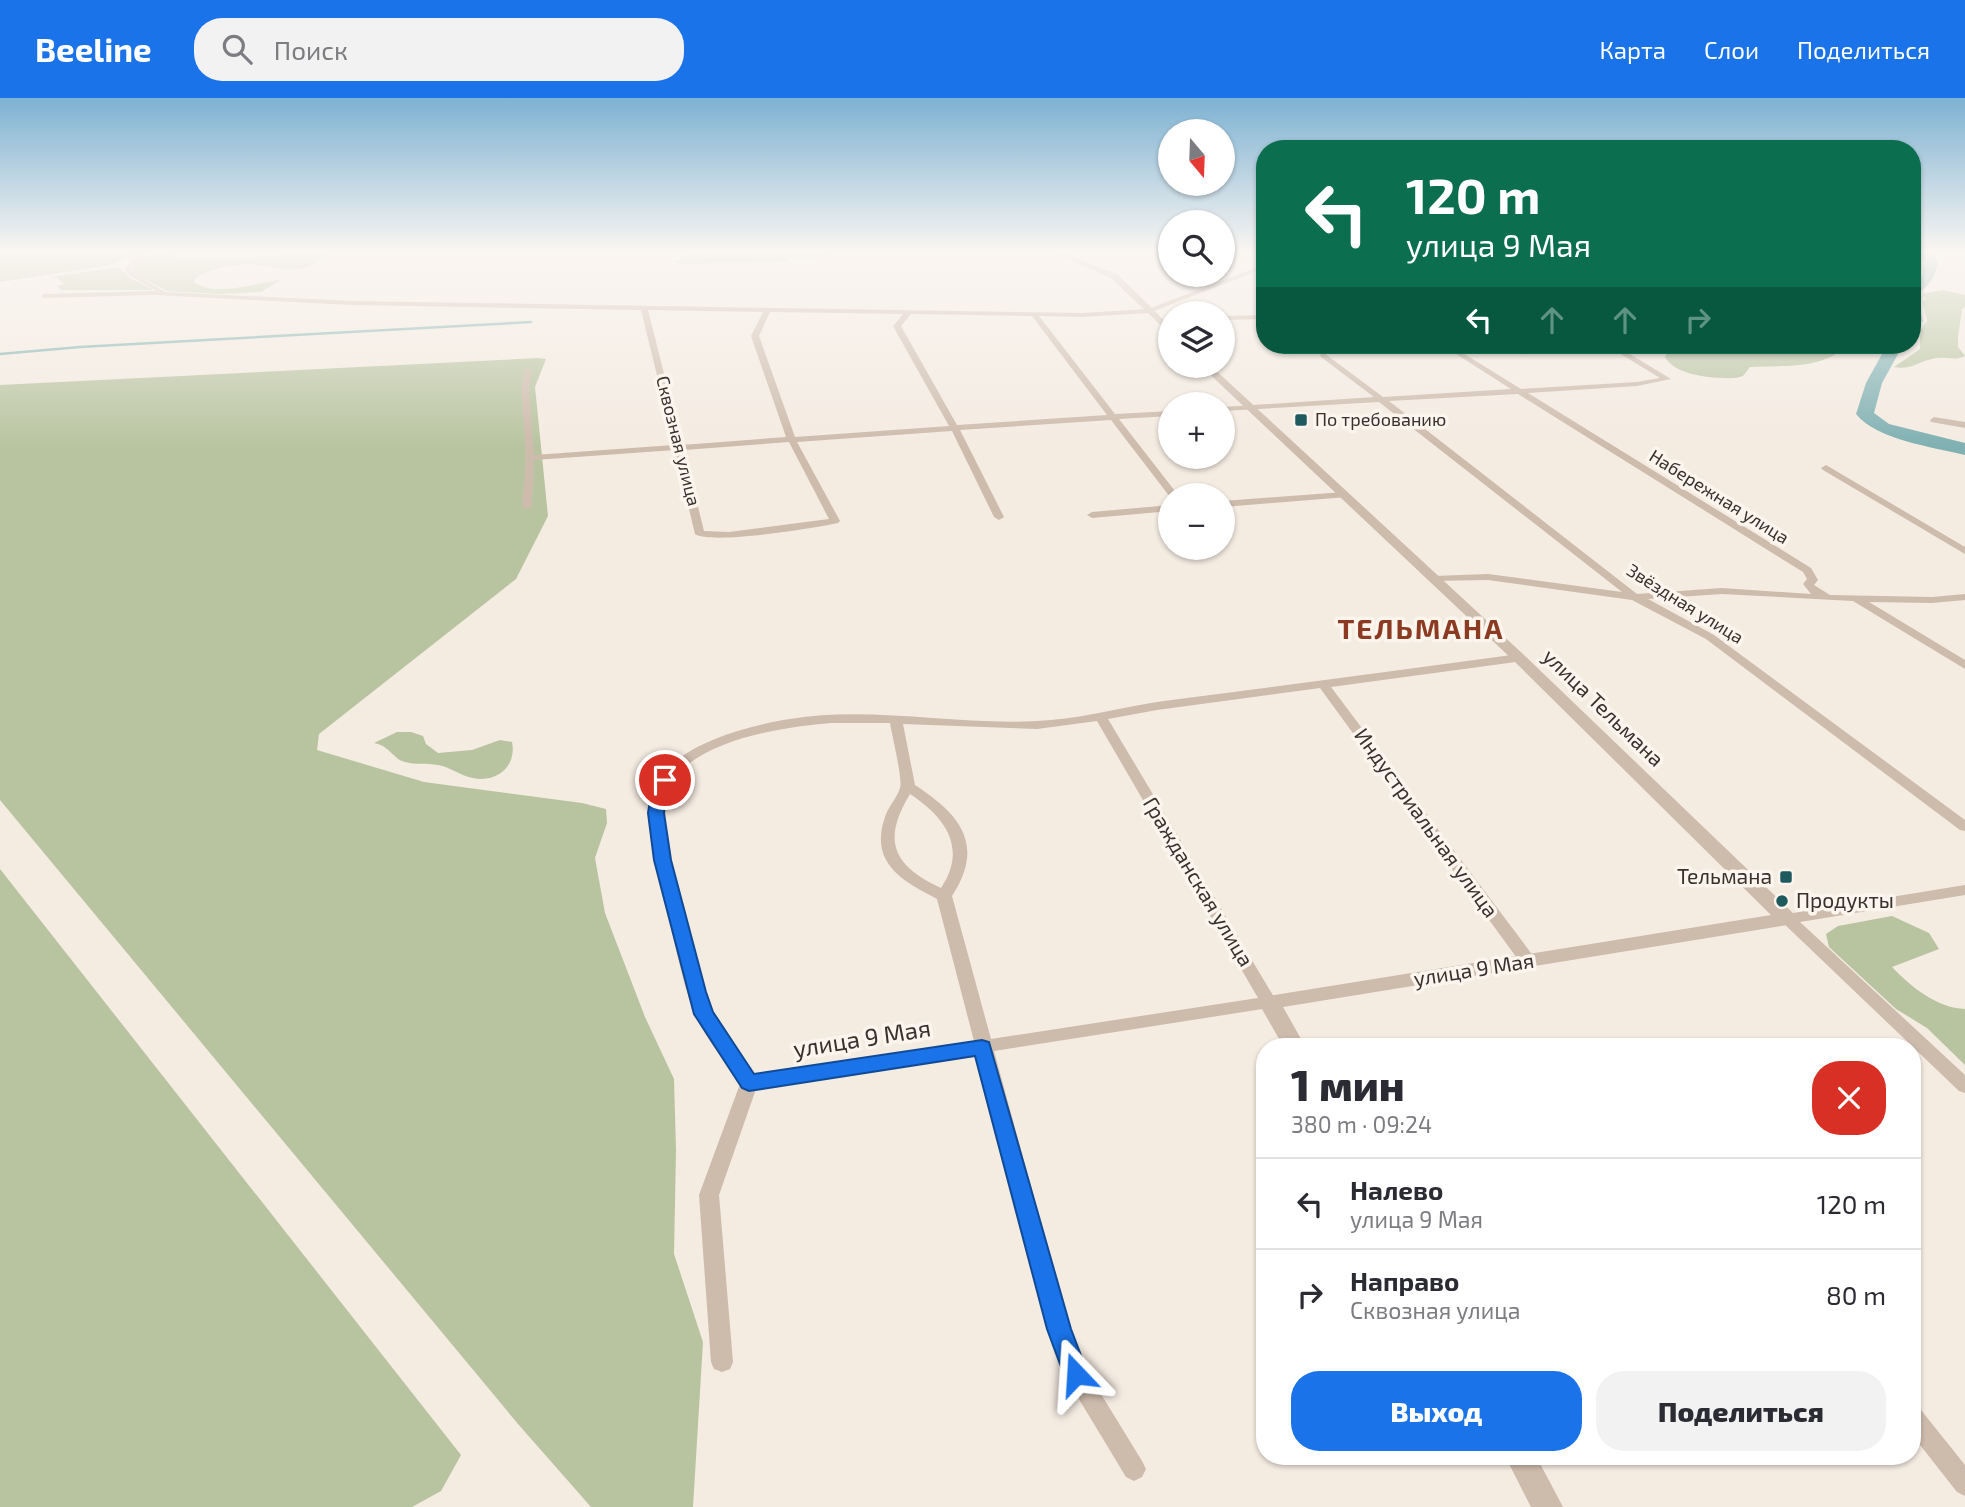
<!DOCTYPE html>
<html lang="ru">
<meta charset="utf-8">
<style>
:root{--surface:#fff;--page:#f2f2f3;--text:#2b2b33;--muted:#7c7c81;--line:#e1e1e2;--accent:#1a73e8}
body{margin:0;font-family:"Exo 2",sans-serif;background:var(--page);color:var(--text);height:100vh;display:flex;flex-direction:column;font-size:26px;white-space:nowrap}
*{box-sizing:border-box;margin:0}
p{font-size:23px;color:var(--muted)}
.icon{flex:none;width:38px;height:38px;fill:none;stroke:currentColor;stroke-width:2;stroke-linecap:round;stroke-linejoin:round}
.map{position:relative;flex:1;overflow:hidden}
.details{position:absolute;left:1256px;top:940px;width:665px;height:427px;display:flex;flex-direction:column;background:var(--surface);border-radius:28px;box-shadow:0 2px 5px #0004}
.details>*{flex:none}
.hud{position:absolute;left:1256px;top:42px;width:665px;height:214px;border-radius:28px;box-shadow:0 2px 5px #0004;background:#0b6e4f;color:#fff;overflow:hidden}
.needle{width:46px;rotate:161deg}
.tools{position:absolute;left:1158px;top:21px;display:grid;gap:14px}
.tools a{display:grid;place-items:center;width:77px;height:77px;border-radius:50%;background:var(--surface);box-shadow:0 2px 5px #0004;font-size:35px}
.pin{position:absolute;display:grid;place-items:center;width:60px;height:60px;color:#fff;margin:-30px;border:4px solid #fff;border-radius:50%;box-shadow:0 2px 7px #0007}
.me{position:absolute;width:77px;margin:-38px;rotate:340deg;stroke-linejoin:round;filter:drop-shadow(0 0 5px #0008)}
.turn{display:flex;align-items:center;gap:24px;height:147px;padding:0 35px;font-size:32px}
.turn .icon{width:91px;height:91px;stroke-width:2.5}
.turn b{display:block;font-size:49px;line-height:60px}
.lanes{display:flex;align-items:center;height:66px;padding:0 35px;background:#0003;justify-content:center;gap:35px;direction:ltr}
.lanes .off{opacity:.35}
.round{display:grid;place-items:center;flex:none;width:74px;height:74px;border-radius:28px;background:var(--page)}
.head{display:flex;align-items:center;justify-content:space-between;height:119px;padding:0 35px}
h1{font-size:42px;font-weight:800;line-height:52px}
.button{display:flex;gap:14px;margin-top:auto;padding:14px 35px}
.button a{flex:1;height:80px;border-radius:28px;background:var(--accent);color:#fff;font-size:28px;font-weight:800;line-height:80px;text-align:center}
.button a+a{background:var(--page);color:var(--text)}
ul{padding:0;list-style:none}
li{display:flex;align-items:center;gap:21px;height:91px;padding:0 35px;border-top:2px solid var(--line)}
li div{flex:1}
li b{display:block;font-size:26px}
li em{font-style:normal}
header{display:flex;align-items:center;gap:42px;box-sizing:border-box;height:98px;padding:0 35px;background:var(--accent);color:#fff}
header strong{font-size:33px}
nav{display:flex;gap:38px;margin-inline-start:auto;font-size:24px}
.search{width:490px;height:63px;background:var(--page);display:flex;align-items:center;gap:18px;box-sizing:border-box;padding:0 24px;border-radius:28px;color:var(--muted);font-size:26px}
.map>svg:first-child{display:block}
.green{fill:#b8c4a0}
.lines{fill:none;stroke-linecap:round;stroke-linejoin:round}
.stream{stroke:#7fb0b2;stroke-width:2.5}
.river{fill:#7fb0b2;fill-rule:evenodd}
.minor{fill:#cdbbac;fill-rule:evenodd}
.tertiary{fill:#cdbbac;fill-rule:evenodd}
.route{fill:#1a73e8;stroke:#114b97;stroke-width:2}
.poi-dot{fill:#1f5a5e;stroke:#fbf5ee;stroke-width:2.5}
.labels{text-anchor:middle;stroke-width:7;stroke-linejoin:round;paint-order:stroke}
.far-poi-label{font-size:18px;fill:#3b302b;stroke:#fbf5ee;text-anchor:start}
.far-street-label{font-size:18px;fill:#3b302b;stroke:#fbf5ee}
.street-label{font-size:21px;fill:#3b302b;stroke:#fbf5ee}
.poi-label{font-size:21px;fill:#3b302b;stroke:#fbf5ee;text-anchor:end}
.near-street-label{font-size:24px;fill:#3b302b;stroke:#fbf5ee}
.district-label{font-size:28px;font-weight:bold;letter-spacing:2px;fill:#8c3b22;stroke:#fbf5ee}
</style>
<header>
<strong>Beeline</strong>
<div class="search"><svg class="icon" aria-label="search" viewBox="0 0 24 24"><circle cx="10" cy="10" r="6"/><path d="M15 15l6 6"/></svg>Поиск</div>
<nav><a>Карта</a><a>Слои</a><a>Поделиться</a></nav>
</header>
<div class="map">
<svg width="1965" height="1409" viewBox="0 0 1965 1409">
<rect width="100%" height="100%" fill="#f4ebe1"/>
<path class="green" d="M0,152H138L140,154L112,167L0,184Z
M690,152H785C797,158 812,158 824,152H880L868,156L839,154L811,161L784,159L788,162L781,164L681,166L673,164L687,157L685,154Z
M156,155H171V158L175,160L234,161L311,155L326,157C319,161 314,166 308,169C292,174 279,170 264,168C244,164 211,168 195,181L194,184C218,200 255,184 281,182L261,194L220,196L167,193L134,176L132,166Z
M118,169L130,180L154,192H61L57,188L64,186L57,180L51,179Z
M1942,192L1965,197V209L1962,211L1958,239V249L1965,258C1955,263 1948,259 1937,260C1922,261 1911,273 1894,269L1920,251V233L1927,223L1923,204L1926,201L1923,196Z
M1818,247H1837L1844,250C1819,272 1781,267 1750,269L1743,278L1736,280C1716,281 1675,278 1665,259L1668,253H1726L1737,248L1772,253L1804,251Z
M538,260L546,261L535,289L548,418L516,481L319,636L317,652L424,684L582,705L606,711L607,725L595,760L605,815L645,919L674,981L676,1052L674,1156L703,1244L693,1409H591L518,1326L0,702V287Z
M397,634H411L423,638L426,646L438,655L472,652L500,642L512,644C517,668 497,685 473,680C461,678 450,669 438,667C427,665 415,667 405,664C393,661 390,648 374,645Z
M0,771L461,1357L441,1393L412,1409H0Z
M1892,818L1929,835L1939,851L1892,869C1910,888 1937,910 1965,911V967L1927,930L1896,911L1829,849L1826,836L1838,828Z"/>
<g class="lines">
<path class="stream" d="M0,256L80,249L531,224"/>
<path class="river" d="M1935,152L1932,156L1938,164C1935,179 1928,192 1913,196V186L1922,177L1925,164L1919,156L1922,152Z
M1913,207L1920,211L1923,223L1913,229Z
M1887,247H1903L1882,285L1874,315L1889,326L1965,345V357C1933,349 1877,342 1856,316L1866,285Z"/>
<path class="minor" d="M142,152H148V156L131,171L134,176L165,194L352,203L1081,215L1148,211L1263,167L1265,166V170L1149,215L1081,219L1039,218L1115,316L1171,313V318L1119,321L1178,397L1170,399L1111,322L960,332L1004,419L999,422L994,419L952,333L797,344L840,423L838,425C814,430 712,447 695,436L675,352L534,362L532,408L527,411L522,408L526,360L521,289L525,270L532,272L529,289L534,357L674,347L641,212L352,207L155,197L44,200L41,198L44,196L157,193L130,178L125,171L131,163L142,155ZM648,212L763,214L751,238L786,339L682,347ZM770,214L903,216L893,228L949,328L795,339L759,238ZM911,216L1032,218L1107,317L957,327L901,228ZM789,344L829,421L729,434L704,433L684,352Z
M1265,217V221L1223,222V218Z
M1171,220V224L1159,225L1156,223Z
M1442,247H1450L1521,291L1637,284L1660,280L1606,247H1615L1671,281L1637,288L1528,295L1811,470L1818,482L1814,487L1830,497L1932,499L1965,496V502L1932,505L1869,504L1965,562V571L1853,503L1722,496L1648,501L1714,537L1965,722V733L1960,732L1706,541L1632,502L1488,482L1430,483V479L1434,478L1488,476L1622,494L1379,304L1223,313V309L1374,299L1321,259L1320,257L1324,255L1383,299L1511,291ZM1518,296L1803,474L1807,481L1803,486L1811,496L1722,490L1637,496L1389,303Z
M1934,319L1965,324V330L1931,324L1930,322Z
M1826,367L1965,449V456L1823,372L1821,370Z
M1344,394L1347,395V399L1223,409V403Z
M1171,407V413L1092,420L1087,417L1092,414Z
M1519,556L1523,557V563L1331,589L1534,859L1536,863L1534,867H1522L1320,590L1157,612L1108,621L1277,904L1275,908L1269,910L994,953L1070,1231L1085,1270L1142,1363L1146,1371L1142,1379L1134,1383L1126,1379L1068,1283L1048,1231L977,956L756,991L719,1097L733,1264L730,1271L722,1274L714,1271L711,1264L699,1097L740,986C724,962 705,940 694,914C681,880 675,844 666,809C659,776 646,741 650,707C651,695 656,684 664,674C691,643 751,627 790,621C877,607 964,630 1051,622C1089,619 1126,608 1164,603C1283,588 1401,572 1519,556ZM1097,623L1258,900L991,941L952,798C985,747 961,717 915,687L903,626L1037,631ZM831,625H890C892,637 903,682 900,690C897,700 888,709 885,719C869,765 902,783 937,801L974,943L754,977C740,957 722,938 712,916C698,883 692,848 683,813C676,783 665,752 664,720C663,706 665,691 674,680C706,640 784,629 831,625ZM910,696C945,719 968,750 941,790C894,768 881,744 910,696Z
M1965,787V797L1800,824L1965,977V995L1959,993L1779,821L1781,817L1787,816Z
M1913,1309L1921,1312L1965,1367V1398L1957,1394L1913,1338Z"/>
<path class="tertiary" d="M1045,152H1056L1117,176L1171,229V237L1111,180Z
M1201,268H1211L1524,557L1794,816L1797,821L1794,826L1283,909L1305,948H1283L1258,904L1262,899L1771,817L1514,563Z
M1505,1358H1536L1563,1409H1531Z"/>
</g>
<linearGradient id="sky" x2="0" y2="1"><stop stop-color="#7eb2d2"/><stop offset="0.44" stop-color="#faf6f2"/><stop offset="1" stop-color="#faf6f2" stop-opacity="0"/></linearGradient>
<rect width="1965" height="349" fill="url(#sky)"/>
<path class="route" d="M665,678L672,682L667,695L664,715L671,762L706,894L713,914L754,976L982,942L989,944L1071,1231L1088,1276L1085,1285L1076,1288L1067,1285L1047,1231L975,958L749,993L742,990L694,916L654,762L648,715L651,695L657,682Z"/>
<g class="poi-dot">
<rect x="1294" y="315" width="14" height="14" rx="3.5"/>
<rect x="1779" y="772" width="14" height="14" rx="3.5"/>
<circle cx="1782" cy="803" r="7"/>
</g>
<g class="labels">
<g class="far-poi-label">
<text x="1315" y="328">По требованию</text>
</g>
<g class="far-street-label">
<text transform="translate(678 343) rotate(76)" y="6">Сквозная улица</text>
<text transform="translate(1719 399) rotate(32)" y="6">Набережная улица</text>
<text transform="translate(1685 506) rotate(32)" y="6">Звёздная улица</text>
</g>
<g class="street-label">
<text transform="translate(1603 610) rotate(44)" y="7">улица Тельмана</text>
<text transform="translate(1426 725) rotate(54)" y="7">Индустриальная улица</text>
<text transform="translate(1198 784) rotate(59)" y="7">Гражданская улица</text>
<text transform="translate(1474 872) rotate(-9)" y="7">улица 9 Мая</text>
</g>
<g class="poi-label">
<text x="1772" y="786">Тельмана</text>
<text x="1796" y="810" text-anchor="start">Продукты</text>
</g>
<g class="near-street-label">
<text transform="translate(862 941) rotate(-9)" y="8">улица 9 Мая</text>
</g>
<g class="district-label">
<text x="1421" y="541">ТЕЛЬМАНА</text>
</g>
</g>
</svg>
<div class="tools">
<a><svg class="needle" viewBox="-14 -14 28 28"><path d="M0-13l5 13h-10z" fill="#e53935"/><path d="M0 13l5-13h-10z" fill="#7c7c81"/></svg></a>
<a><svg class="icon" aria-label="search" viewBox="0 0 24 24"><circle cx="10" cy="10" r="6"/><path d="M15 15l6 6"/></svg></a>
<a><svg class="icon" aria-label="layers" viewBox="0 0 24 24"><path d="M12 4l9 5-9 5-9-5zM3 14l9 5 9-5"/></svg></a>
<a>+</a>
<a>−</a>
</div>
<div class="pin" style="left:665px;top:682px;background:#d93025"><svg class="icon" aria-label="arrive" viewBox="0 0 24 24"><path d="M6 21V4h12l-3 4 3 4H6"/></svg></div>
<svg class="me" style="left:1076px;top:1276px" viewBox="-20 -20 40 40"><path d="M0-17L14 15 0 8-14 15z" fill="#1a73e8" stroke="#fff" stroke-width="4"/></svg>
<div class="hud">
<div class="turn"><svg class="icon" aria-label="left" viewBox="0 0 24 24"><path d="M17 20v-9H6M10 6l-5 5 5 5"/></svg><div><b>120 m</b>улица 9 Мая</div></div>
<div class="lanes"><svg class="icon" aria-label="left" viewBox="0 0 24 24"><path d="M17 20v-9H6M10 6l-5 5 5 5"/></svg><svg class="icon off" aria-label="ahead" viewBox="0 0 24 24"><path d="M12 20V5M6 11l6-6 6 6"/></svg><svg class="icon off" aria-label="ahead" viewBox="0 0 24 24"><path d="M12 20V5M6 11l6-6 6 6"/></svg><svg class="icon off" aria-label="right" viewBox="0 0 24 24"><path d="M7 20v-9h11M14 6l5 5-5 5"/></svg></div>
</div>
<section class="details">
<div class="head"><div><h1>1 мин</h1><p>380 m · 09:24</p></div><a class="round" style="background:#d93025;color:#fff"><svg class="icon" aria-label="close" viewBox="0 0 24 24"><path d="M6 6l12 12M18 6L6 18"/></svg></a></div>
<ul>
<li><svg class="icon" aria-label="left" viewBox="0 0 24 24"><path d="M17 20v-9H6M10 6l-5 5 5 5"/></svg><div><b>Налево</b><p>улица 9 Мая</p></div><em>120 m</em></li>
<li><svg class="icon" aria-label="right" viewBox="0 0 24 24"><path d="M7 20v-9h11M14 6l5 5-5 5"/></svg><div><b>Направо</b><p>Сквозная улица</p></div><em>80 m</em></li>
</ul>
<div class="button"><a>Выход</a><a>Поделиться</a></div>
</section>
</div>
